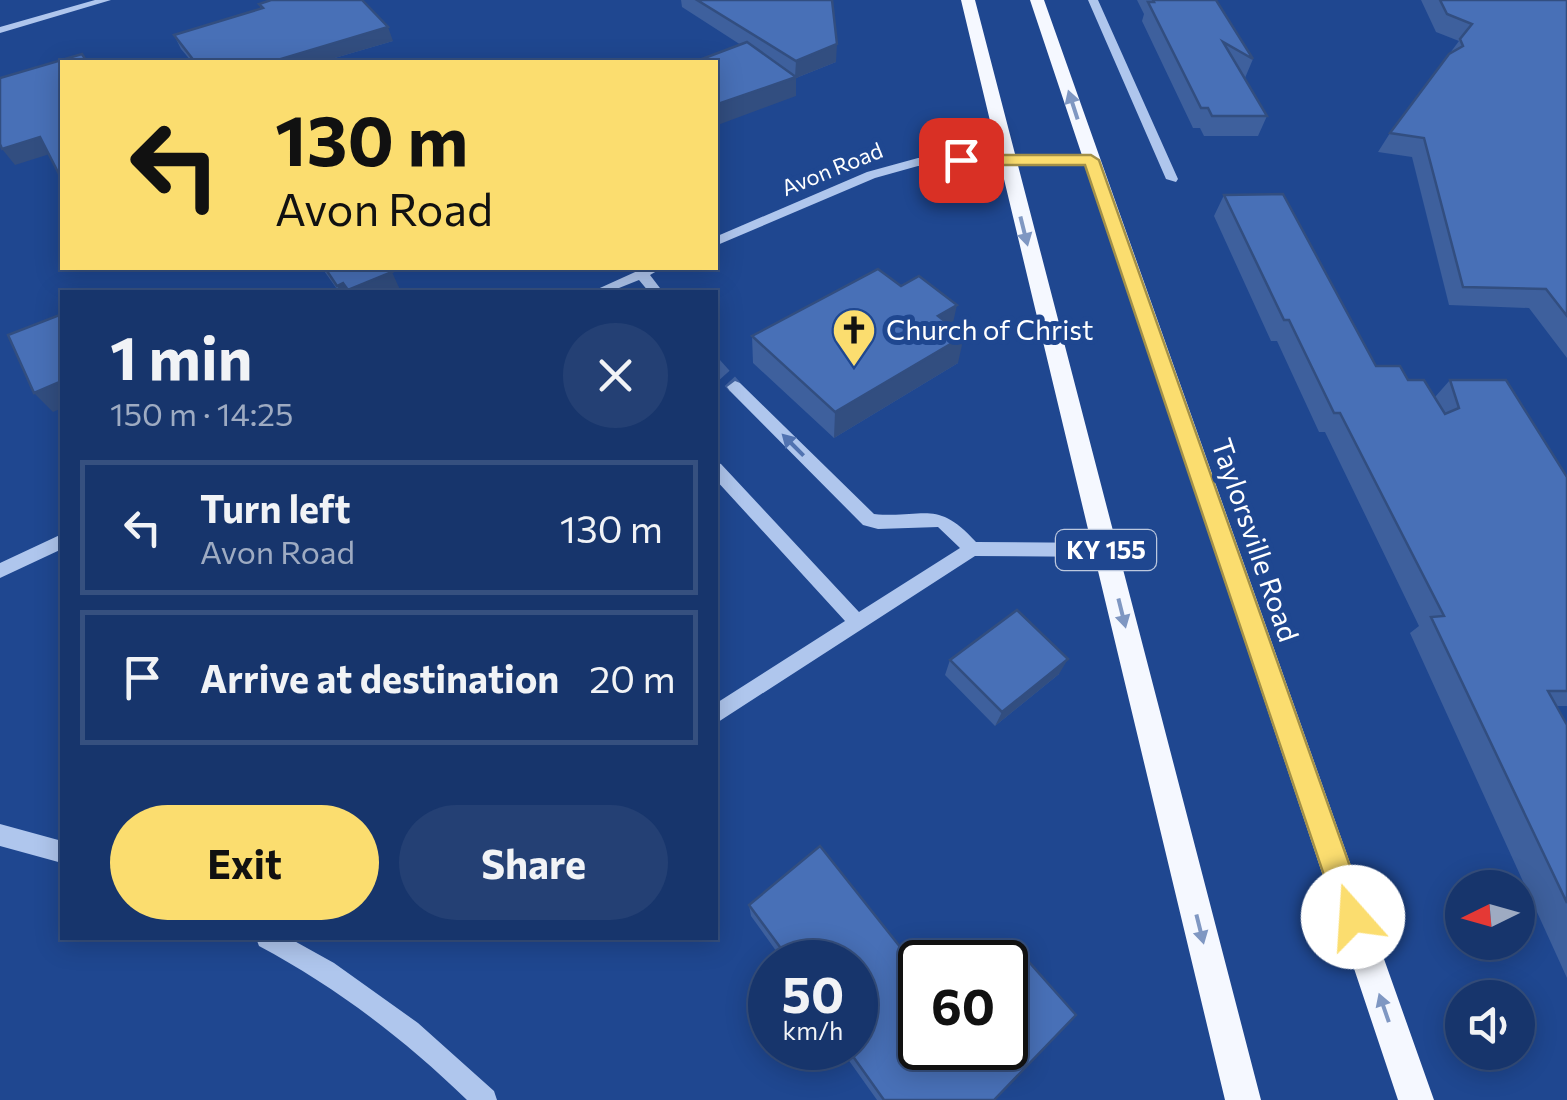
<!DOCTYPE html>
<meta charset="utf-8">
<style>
:root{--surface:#17356c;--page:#244074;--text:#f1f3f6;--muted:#9eabc2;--line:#36507f;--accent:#fbdd6f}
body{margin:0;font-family:Commissioner,sans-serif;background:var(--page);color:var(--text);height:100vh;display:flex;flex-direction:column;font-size:38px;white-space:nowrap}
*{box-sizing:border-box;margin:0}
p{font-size:32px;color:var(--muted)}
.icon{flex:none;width:55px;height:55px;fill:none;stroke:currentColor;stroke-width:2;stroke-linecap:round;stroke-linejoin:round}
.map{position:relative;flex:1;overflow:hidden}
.drawer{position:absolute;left:60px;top:290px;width:658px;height:650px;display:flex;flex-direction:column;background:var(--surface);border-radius:0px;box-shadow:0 5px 25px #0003,0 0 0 2px var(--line)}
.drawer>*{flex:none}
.top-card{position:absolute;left:60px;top:60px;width:658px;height:210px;border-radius:0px;box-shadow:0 5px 25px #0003,0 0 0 2px var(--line);background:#fbdd6f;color:#111;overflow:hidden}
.needle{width:65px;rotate:265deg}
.tools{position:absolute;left:1445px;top:870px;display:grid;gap:20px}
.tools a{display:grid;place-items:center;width:90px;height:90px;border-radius:50%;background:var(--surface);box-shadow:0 5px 25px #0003,0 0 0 2px var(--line);font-size:50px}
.speed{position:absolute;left:748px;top:940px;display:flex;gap:20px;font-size:50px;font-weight:700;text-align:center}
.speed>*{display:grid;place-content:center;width:130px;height:130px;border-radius:50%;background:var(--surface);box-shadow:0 5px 25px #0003,0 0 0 2px var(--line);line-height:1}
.speed small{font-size:25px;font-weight:400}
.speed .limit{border:5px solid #111;border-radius:15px;background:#fff;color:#111}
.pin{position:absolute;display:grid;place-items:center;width:85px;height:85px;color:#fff;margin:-42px;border-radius:20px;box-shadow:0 5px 15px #0006}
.me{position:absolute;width:110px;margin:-55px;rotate:341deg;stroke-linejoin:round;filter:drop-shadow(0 0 8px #0008)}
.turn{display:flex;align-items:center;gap:35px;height:210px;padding:0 50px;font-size:45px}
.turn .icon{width:130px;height:130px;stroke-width:2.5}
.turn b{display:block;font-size:70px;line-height:85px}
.round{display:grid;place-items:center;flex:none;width:105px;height:105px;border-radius:52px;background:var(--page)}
.overview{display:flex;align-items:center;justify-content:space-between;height:170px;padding:0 50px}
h1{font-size:60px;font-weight:700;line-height:75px}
.primary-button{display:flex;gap:20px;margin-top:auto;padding:20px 50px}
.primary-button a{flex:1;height:115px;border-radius:60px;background:var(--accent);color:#111;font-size:40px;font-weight:700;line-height:115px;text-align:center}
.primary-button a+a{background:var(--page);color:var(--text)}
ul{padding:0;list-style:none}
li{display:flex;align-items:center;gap:30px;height:135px;margin:0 20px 15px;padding:0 30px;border:5px solid var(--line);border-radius:0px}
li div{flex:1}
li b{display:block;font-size:38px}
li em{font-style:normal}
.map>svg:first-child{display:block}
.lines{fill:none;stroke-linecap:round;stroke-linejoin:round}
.minor-tunnel{stroke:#4163a1;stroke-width:14;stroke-dasharray:14 8;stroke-linecap:butt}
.minor{fill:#afc6ed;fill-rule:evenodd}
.major{fill:#f5f8ff;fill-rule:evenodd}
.wall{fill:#3e609d}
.shaded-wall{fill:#324e80}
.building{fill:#4870b7;stroke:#324e80;stroke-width:2.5}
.oneway{fill:#7f97c2}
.oneway2{fill:#5173b1}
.route{fill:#fbdd6f;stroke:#a39048;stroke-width:2.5}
.labels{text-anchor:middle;stroke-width:10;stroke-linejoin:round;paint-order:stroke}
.far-street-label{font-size:22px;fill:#fff;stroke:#1f4790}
.shield{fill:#1f4790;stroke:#bcc8de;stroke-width:2.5}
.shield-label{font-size:25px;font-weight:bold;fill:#fff}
.poi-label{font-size:28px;fill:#fff;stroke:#1f4790;text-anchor:start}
.street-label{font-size:28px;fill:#fff;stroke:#1f4790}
</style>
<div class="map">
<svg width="1567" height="1100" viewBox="0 0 1567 1100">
<rect width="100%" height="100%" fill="#1f4790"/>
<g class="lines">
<path class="minor-tunnel" d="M715,365L735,387"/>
<path class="minor" d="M95,0H111L0,33V27Z
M1088,0H1098L1178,179L1176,182L1166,179Z
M1091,156L1097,160L1095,163L918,166L875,178L715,246V237L867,172L918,158Z
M644,268H662L650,275L663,292H649L639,280L609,292H591Z
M735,381L740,383L874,514C924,519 936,498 976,542L1106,543L1112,545L1115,550L1112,555L1106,557L975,556L715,724V704L845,621L715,479V462L721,464L859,612L960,548L938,527L878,529L863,525L730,391L727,387Z
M62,534V549L0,578V563Z
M0,824L62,841V863L0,846Z
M256,938H289L334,963L418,1023L494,1091L497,1100H467C404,1039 336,987 259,946Z"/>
<path class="major" d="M961,0H975L1261,1100H1225Z
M1030,0H1044L1434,1100H1398Z"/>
</g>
<path class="wall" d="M681,0H832L836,62L796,78V96L741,45L682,7Z
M1137,0H1216L1253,59L1245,78L1267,116L1258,136H1204L1200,128H1193L1142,21L1144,14Z
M1421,0H1567V358L1529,308L1449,305L1412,157L1378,152L1390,133L1459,41L1436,32Z
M259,4L393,41L321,62H192L181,49L174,35L261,9Z
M1224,195L1376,366L1408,380L1435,397L1450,380L1567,477V706H1557L1567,725V978L1410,633L1419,626L1325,432H1319L1277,341H1271L1214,216Z
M322,268H388L401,292H339Z
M752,336L958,363L834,438L753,363Z
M950,660L1059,674L995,726L945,675Z
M820,846L920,972V1048H1005V962H992L1013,944L1076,1015L994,1100H877L840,1048H855V962H784L751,916L749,905Z"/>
<path class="shaded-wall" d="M388,27L393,41L321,62H270Z
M837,44L836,62L796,78V96L715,126V105L795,77L796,61Z
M40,137L53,153L15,165L2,149Z
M392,272L401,292H349L348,290Z
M343,283L347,292H341L337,286Z
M957,305L951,332L938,316Z
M964,336L958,363L834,438L835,412Z
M62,381V408L53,412L34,393Z
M1068,659L1059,674L995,726L1002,712Z"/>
<path class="building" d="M271,0H362L388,27L271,62H195L174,35L263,8L259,4Z
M697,0H832L837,44L796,61Z
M1153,0H1216L1253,59L1223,42L1267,116H1212L1208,108H1201L1148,2H1154Z
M1440,0H1567V316L1546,289L1463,287L1424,138L1390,133L1449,54L1463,46L1460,39L1472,24L1447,14Z
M747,42L796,77L715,105V62H694Z
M82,54L87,62H62V180L40,137L2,149L0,144V78Z
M1283,194L1376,366H1400L1408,380H1424L1445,414L1459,408L1450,380H1506L1567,477V691H1548L1567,725V903L1431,617L1444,616L1340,413H1334L1289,320H1284L1224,195Z
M325,268H388L392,272L348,290L343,283L337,286Z
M878,269L901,286L919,276L957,305L938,316L964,336L835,412L752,336Z
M62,314V381L34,393L8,335Z
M1017,610L1068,659L1002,712L950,660Z
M820,846L920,972V1048H1005V962H994L1013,944L1076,1015L994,1100H884L847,1048H855V962H791L749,905Z"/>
<defs><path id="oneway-solid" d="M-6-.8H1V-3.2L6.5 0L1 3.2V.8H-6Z" transform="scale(2.5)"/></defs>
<g class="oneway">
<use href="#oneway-solid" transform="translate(1073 105) rotate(-108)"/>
<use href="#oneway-solid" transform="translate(1024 231) rotate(76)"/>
<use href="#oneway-solid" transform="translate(1122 613) rotate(76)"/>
<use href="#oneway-solid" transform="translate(1200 929) rotate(76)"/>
<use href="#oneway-solid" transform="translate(1384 1008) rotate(-109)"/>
</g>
<use class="oneway2" href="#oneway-solid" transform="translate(793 445) rotate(-135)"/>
<path class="route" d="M1091,155L1099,160L1368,917L1363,927L1353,932L1343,927L1338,917L1085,165H961L953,160L961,155Z"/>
<defs>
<g id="church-pin" transform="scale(2.25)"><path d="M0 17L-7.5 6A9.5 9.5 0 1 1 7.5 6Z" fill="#fbdd6f" stroke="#1f4790"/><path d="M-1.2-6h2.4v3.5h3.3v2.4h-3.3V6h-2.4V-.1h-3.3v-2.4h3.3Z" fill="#111"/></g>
</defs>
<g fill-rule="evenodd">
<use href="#church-pin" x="854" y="330"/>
</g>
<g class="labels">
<g class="far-street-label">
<text transform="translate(832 169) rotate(-22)" y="8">Avon Road</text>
</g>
<rect class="shield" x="1056" y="530" width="100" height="40" rx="8"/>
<g class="shield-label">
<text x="1106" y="559">KY 155</text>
</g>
<g class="poi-label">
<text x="886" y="340">Church of Christ</text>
</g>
<g class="street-label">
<text transform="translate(1255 540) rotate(71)" y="10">Taylorsville Road</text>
</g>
</g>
</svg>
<div class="tools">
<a><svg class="needle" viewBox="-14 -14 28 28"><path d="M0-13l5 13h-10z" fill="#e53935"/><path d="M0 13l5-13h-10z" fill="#9eabc2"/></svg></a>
<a><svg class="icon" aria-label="sound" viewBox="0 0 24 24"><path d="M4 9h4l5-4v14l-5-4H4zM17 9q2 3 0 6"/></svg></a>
</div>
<div class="speed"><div>50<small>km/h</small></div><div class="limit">60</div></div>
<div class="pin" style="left:961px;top:160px;background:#d93025"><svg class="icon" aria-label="arrive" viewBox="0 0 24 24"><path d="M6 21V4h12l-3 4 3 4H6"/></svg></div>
<svg class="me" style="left:1353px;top:917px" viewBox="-20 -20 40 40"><circle r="19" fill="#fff"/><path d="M0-13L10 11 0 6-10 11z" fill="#fbdd6f"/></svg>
<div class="top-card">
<div class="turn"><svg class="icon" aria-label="left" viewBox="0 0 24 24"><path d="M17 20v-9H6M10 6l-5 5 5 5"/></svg><div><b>130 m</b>Avon Road</div></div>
</div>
<section class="drawer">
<div class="overview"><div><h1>1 min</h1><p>150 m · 14:25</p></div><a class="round"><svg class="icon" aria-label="close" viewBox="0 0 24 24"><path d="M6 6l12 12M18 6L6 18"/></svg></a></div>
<ul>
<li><svg class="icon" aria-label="left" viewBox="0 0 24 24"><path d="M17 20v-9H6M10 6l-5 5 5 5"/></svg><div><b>Turn left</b><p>Avon Road</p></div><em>130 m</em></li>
<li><svg class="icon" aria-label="arrive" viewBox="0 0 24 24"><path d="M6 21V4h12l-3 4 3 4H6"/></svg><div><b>Arrive at destination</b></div><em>20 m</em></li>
</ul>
<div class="primary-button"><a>Exit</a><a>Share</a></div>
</section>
</div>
